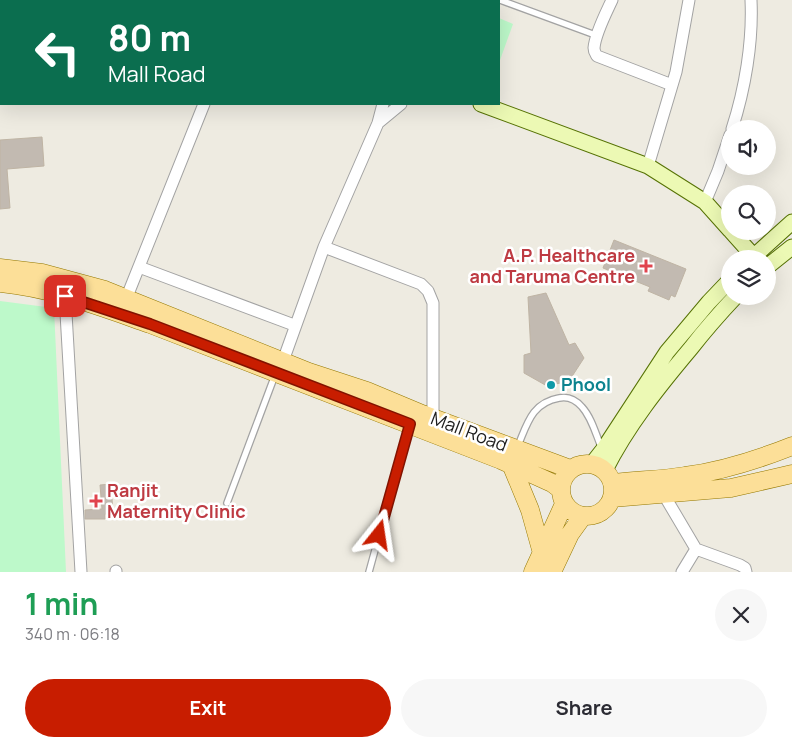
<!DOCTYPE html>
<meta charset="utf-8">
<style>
:root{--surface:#fff;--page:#f7f7f7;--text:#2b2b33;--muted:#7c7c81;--accent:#c81d00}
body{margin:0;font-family:Manrope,sans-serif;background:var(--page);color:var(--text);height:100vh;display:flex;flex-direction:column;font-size:19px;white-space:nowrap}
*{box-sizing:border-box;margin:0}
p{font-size:16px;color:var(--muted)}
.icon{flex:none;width:28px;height:28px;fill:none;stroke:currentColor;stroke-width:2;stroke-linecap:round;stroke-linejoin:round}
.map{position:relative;height:572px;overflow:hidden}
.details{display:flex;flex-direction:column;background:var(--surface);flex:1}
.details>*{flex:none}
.banner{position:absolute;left:0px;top:0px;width:500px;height:105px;box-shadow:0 5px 20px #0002;background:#0b6e4f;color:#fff;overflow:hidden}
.fabs{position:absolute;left:721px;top:120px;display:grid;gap:10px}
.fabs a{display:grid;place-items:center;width:55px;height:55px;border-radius:50%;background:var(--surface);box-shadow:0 5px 20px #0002;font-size:25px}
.pin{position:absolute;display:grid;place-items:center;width:42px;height:42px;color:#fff;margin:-21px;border-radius:10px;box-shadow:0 2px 8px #0006}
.me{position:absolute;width:55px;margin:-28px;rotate:15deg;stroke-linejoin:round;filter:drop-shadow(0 0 4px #0008)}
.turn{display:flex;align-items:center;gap:18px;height:105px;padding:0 25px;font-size:22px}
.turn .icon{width:65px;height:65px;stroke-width:2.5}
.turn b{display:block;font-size:35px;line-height:42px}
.round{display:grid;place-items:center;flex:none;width:52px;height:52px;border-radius:26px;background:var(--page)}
.summary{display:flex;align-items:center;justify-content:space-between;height:85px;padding:0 25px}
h1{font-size:30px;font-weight:700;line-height:38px;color:#1e9e55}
.button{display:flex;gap:10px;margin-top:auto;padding:10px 25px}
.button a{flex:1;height:58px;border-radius:30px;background:var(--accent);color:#fff;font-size:20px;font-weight:700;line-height:58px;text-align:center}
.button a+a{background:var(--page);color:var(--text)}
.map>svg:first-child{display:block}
.park{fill:#bdf9ca}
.building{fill:#c2bab1;stroke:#bfb4a4}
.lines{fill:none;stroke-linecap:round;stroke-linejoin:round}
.lane-casing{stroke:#a3a3a3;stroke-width:8}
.street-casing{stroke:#a3a3a3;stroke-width:13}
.secondary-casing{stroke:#567204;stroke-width:17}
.primary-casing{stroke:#947800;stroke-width:19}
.lane{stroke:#fff;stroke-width:5.5}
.street{stroke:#fff;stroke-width:11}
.secondary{stroke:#ecf9b4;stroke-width:15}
.primary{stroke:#fcdf98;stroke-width:18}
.route-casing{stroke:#821300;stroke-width:12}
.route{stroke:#c81d00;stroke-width:9}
.health-dot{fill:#e0444e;stroke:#fff;stroke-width:2}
.culture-dot{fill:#0f9aa8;stroke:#fff;stroke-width:2}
.labels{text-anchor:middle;stroke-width:5;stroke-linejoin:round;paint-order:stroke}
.health-label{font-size:18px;font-weight:bold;fill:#be3a42;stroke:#fff;text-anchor:end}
.culture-label{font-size:18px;font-weight:bold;fill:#0d838f;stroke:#fff;text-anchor:start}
.street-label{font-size:18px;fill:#1c1c1c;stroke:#fff}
</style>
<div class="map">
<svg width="792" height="572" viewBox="0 0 792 572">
<rect width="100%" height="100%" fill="#eeebe1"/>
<path class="park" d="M499,18L513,24L499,63Z
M0,301L54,308L66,572H0Z"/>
<path class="building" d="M42,137L44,166L7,169L10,208L0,209V140Z
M614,240L686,269L675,297L671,295L669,300L648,291L650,287L603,268Z
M546,293L569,345L575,343L584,358L569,381L547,386L524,373V355L531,353L528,297Z
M111,484L113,513L105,514V519H85V510L102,509L100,485Z"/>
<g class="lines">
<g class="lane-casing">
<path id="lane" d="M500,0L598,36
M27,1L28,0
M0,51L1,49
M517,448C527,425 531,403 559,398C568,396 576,400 582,407C592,418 596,435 602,449
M227,503L275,375
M369,572L409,426"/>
</g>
<g class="street-casing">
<path id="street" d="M612,0C606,13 595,34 594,48C594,52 595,53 597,56L672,85
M245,1V0
M446,1L447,0
M378,123L401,104
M732,129C745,89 753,42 751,0
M648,166L676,72L689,0
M705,202L718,171L730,135
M324,247L421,284L428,291L433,303V418
M139,267L294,325
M65,296L81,572
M126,299L204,104
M283,361L324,247L378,123L383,104
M664,495L696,549L740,565L745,568L746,572
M116,571V572
M682,572L696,549"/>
</g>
<g class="secondary-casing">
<path id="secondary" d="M303,0L306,1
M481,104L648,166L705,202L730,230
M731,231L756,259
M751,259L792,222
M768,266L792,247
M592,464L603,450L667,352L709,302L730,280
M605,470C627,426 659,386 691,348C705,330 720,313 736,296"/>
</g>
<g class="primary-casing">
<path id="primary" d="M0,268L42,273L105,290L309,372L367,391L422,414L570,469
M0,283C52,288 101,307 150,324L501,460L552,483L560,489
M561 490a26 26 0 1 1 52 0a26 26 0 1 1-52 0Z
M511,464L530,510L542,553
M613,483C637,480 661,480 685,476C722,471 757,460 792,446
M612,498L731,488L792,474
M533,572L564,504
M552,572L570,534L583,516"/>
</g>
<use href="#lane" class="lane"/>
<use href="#street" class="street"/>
<use href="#secondary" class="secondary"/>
<use href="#primary" class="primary"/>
</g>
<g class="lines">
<g class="route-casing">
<path id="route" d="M65,296L150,324L410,424L379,535"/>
</g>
<use href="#route" class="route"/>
</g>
<g class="health-dot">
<path d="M643.5 258.5h5v5h5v5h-5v5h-5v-5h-5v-5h5z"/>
<path d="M93.5 493.5h5v5h5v5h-5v5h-5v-5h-5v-5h5z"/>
</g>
<circle class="culture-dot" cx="551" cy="385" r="5"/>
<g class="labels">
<g class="health-label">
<text x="635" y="262">A.P. Healthcare<tspan x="635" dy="21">and Taruma Centre</tspan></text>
<text x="107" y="497" text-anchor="start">Ranjit<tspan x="107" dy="21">Maternity Clinic</tspan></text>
</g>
<g class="culture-label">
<text x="561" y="391">Phool</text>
</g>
<g class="street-label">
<text transform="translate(469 432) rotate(21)" y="6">Mall Road</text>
</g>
</g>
</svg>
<div class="fabs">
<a><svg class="icon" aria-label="sound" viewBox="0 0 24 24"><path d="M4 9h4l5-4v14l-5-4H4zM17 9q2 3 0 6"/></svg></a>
<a><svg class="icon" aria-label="search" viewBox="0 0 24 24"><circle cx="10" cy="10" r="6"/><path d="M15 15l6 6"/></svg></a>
<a><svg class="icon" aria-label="layers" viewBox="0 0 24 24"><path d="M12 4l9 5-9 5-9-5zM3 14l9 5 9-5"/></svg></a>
</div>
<div class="pin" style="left:65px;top:296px;background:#d93025"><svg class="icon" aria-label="arrive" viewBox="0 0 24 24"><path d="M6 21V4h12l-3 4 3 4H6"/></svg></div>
<svg class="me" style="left:379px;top:535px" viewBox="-20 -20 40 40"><path d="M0-17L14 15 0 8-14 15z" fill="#c81d00" stroke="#fff" stroke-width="4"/></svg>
<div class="banner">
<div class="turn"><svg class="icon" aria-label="left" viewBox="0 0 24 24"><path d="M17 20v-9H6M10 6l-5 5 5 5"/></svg><div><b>80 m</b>Mall Road</div></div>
</div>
</div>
<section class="details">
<div class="summary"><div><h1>1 min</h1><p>340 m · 06:18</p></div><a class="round"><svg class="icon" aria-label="close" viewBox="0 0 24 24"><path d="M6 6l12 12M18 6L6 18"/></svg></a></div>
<div class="button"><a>Exit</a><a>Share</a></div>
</section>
